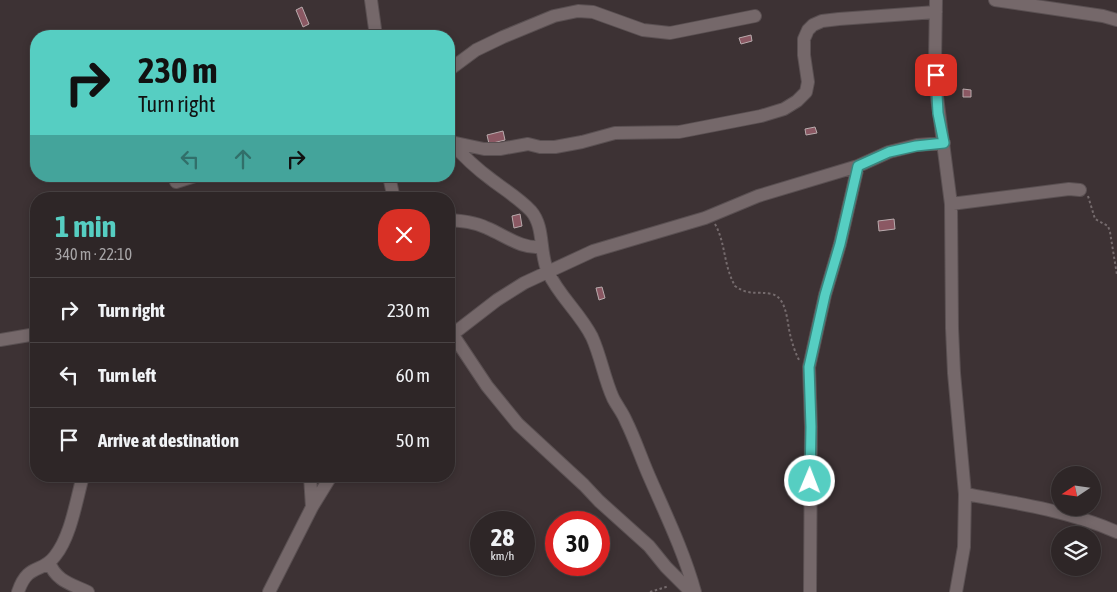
<!DOCTYPE html>
<meta charset="utf-8">
<style>
:root{--surface:#2e2627;--page:#3a3233;--text:#f1f3f6;--muted:#a7a5a7;--line:#494344;--accent:#56cec2}
body{margin:0;font-family:"Asap Condensed",sans-serif;background:var(--page);color:var(--text);height:100vh;display:flex;flex-direction:column;font-size:19px;white-space:nowrap}
*{box-sizing:border-box;margin:0}
p{font-size:16px;color:var(--muted)}
.icon{flex:none;width:28px;height:28px;fill:none;stroke:currentColor;stroke-width:2;stroke-linecap:round;stroke-linejoin:round}
.map{position:relative;flex:1;overflow:hidden}
.drawer{position:absolute;left:30px;top:192px;width:425px;height:290px;display:flex;flex-direction:column;background:var(--surface);border-radius:20px;box-shadow:0 2px 8px #0003,0 0 0 1px var(--line)}
.drawer>*{flex:none}
.hud{position:absolute;left:30px;top:30px;width:425px;height:152px;border-radius:20px;box-shadow:0 2px 8px #0003,0 0 0 1px var(--line);background:#56cec2;color:#111;overflow:hidden}
.needle{width:32px;rotate:257deg}
.tools{position:absolute;left:1051px;top:466px;display:grid;gap:10px}
.tools a{display:grid;place-items:center;width:50px;height:50px;border-radius:50%;background:var(--surface);box-shadow:0 2px 8px #0003,0 0 0 1px var(--line);font-size:25px}
.speed{position:absolute;left:470px;top:511px;display:flex;gap:10px;font-size:25px;font-weight:700;text-align:center}
.speed>*{display:grid;place-content:center;width:65px;height:65px;border-radius:50%;background:var(--surface);box-shadow:0 2px 8px #0003,0 0 0 1px var(--line);line-height:1}
.speed small{font-size:12px;font-weight:400}
.speed .limit{border:8px solid #d22;background:#fff;color:#111}
.pin{position:absolute;display:grid;place-items:center;width:42px;height:42px;color:#fff;margin:-21px;border-radius:10px;box-shadow:0 2px 8px #0006}
.me{position:absolute;width:55px;margin:-28px;rotate:1deg;stroke-linejoin:round;filter:drop-shadow(0 0 4px #0008)}
.turn{display:flex;align-items:center;gap:18px;height:105px;padding:0 25px;font-size:22px}
.turn .icon{width:65px;height:65px;stroke-width:2.5}
.turn b{display:block;font-size:35px;line-height:42px}
.lanes{display:flex;align-items:center;height:48px;padding:0 25px;background:#0003;justify-content:center;gap:25px;direction:ltr}
.lanes .off{opacity:.35}
.round{display:grid;place-items:center;flex:none;width:52px;height:52px;border-radius:20px;background:var(--page)}
.head{display:flex;align-items:center;justify-content:space-between;height:85px;padding:0 25px}
h1{font-size:30px;font-weight:700;line-height:38px;color:var(--accent)}
ul{padding:0;list-style:none}
li{display:flex;align-items:center;gap:15px;height:65px;padding:0 25px;border-top:1px solid var(--line)}
li div{flex:1}
li b{display:block;font-size:19px}
li em{font-style:normal}
.map>svg:first-child{display:block}
.building{fill:#8b5863;stroke:#b9abad}
.lines{fill:none;stroke-linecap:round;stroke-linejoin:round}
.minor-casing{stroke:#5a5052;stroke-width:14}
.path{stroke:#756b6d;stroke-width:2;stroke-dasharray:2.5 2.5;stroke-linecap:butt}
.minor{stroke:#75686a;stroke-width:12}
.route-casing{stroke:#38867e;stroke-width:12}
.route{stroke:#56cec2;stroke-width:9}
</style>
<div class="map">
<svg width="1117" height="592" viewBox="0 0 1117 592">
<rect width="100%" height="100%" fill="#3d3234"/>
<path class="building" d="M302,7L309,24L303,27L296,10Z
M751,35L752,41L741,44L739,38Z
M963,89L971,90V97H963Z
M815,127L817,133L806,135L805,129Z
M503,131L505,140L489,144L487,135Z
M520,214L522,226L514,228L512,216Z
M894,219L895,229L879,231L878,221Z
M602,287L605,298L599,300L596,288Z"/>
<g class="lines">
<g class="minor-casing">
<path id="minor" d="M371,0L376,36
M936,0L935,61L936,89L951,204L952,328L954,373L965,494L964,547L956,592
M995,0L1103,16L1117,20
M449,70L476,50L503,37L554,16L578,11L593,12L643,30L670,33L755,16
M451,142L484,149H500L528,144L540,147H555L582,142L615,133L679,132L761,116L784,109L797,101L806,92L808,82L804,55V39L808,30L813,25L822,21L839,19L936,12
M451,142C463,156 477,169 492,180C505,190 520,199 531,211C545,227 539,253 548,272C559,296 580,313 592,337C601,357 604,378 613,398C617,406 623,413 626,421C635,439 641,458 649,476C666,515 684,552 695,592
M389,176L394,199
M176,182L195,176
M951,204L1069,189L1080,190
M449,220C462,221 475,222 487,228C506,236 521,249 542,247
M449,329L487,386L518,424L584,485L599,501L649,546L666,567L691,592
M449,337L497,300L524,283L593,251L705,218L758,196L858,166L889,152L917,145L944,143
M0,340L36,334
M965,494C1017,503 1069,511 1117,532
M312,507L331,476
M49,562C56,581 71,584 88,592
M18,592C28,562 42,574 55,556C71,536 76,501 83,476
M269,592L312,507L310,476
M810,592L811,427L809,367L825,295L840,244L858,166"/>
</g>
<path class="path" d="M1088,196L1095,219L1108,226L1110,232L1117,275
M715,224C726,244 723,264 735,286C749,296 756,291 772,294C787,298 787,322 790,334C792,343 795,352 799,360
M650,592L669,586"/>
<use href="#minor" class="minor"/>
</g>
<g class="lines">
<g class="route-casing">
<path id="route" d="M810,481L811,427L809,367L825,295L840,244L858,166L889,152L916,146L944,143L938,113L936,75"/>
</g>
<use href="#route" class="route"/>
</g>
</svg>
<div class="tools">
<a><svg class="needle" viewBox="-14 -14 28 28"><path d="M0-13l5 13h-10z" fill="#e53935"/><path d="M0 13l5-13h-10z" fill="#a7a5a7"/></svg></a>
<a><svg class="icon" aria-label="layers" viewBox="0 0 24 24"><path d="M12 4l9 5-9 5-9-5zM3 14l9 5 9-5"/></svg></a>
</div>
<div class="speed"><div>28<small>km/h</small></div><div class="limit">30</div></div>
<div class="pin" style="left:936px;top:75px;background:#d93025"><svg class="icon" aria-label="arrive" viewBox="0 0 24 24"><path d="M6 21V4h12l-3 4 3 4H6"/></svg></div>
<svg class="me" style="left:810px;top:481px" viewBox="-20 -20 40 40"><circle r="17" fill="#56cec2" stroke="#fff" stroke-width="3"/><path d="M0-11L8 9 0 5-8 9z" fill="#fff"/></svg>
<div class="hud">
<div class="turn"><svg class="icon" aria-label="right" viewBox="0 0 24 24"><path d="M7 20v-9h11M14 6l5 5-5 5"/></svg><div><b>230 m</b>Turn right</div></div>
<div class="lanes"><svg class="icon off" aria-label="left" viewBox="0 0 24 24"><path d="M17 20v-9H6M10 6l-5 5 5 5"/></svg><svg class="icon off" aria-label="ahead" viewBox="0 0 24 24"><path d="M12 20V5M6 11l6-6 6 6"/></svg><svg class="icon" aria-label="right" viewBox="0 0 24 24"><path d="M7 20v-9h11M14 6l5 5-5 5"/></svg></div>
</div>
<section class="drawer">
<div class="head"><div><h1>1 min</h1><p>340 m · 22:10</p></div><a class="round" style="background:#d93025;color:#fff"><svg class="icon" aria-label="close" viewBox="0 0 24 24"><path d="M6 6l12 12M18 6L6 18"/></svg></a></div>
<ul>
<li><svg class="icon" aria-label="right" viewBox="0 0 24 24"><path d="M7 20v-9h11M14 6l5 5-5 5"/></svg><div><b>Turn right</b></div><em>230 m</em></li>
<li><svg class="icon" aria-label="left" viewBox="0 0 24 24"><path d="M17 20v-9H6M10 6l-5 5 5 5"/></svg><div><b>Turn left</b></div><em>60 m</em></li>
<li><svg class="icon" aria-label="arrive" viewBox="0 0 24 24"><path d="M6 21V4h12l-3 4 3 4H6"/></svg><div><b>Arrive at destination</b></div><em>50 m</em></li>
</ul>
</section>
</div>
